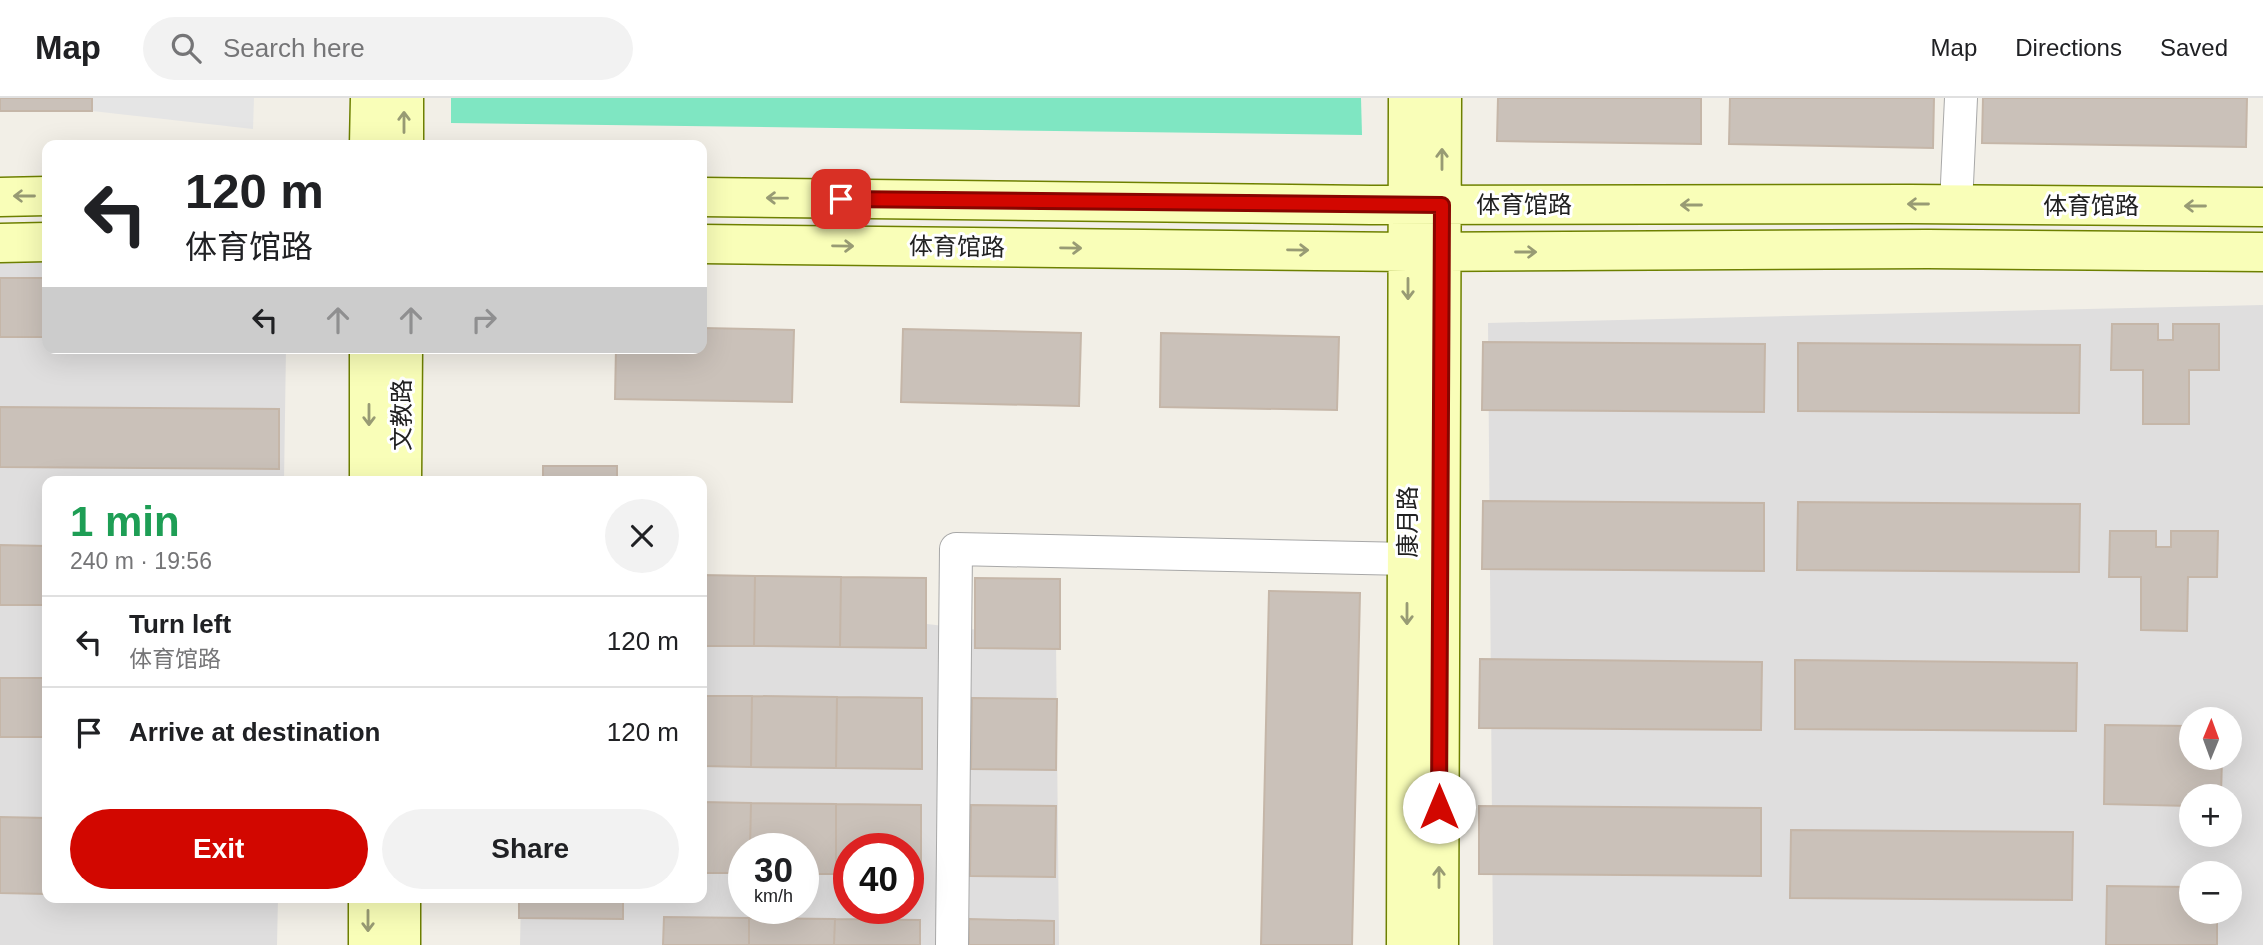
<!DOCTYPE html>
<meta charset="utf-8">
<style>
:root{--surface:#fff;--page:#f2f2f2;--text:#202124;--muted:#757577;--line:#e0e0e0;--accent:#d20700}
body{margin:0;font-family:Arial,"Noto Sans SC",sans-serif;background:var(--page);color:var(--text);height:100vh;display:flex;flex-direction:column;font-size:26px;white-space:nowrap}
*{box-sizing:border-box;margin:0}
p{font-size:23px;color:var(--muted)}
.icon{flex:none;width:38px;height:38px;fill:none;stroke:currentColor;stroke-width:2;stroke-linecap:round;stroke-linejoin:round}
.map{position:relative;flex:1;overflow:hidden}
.drawer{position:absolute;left:42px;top:378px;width:665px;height:427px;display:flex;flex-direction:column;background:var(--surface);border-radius:14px;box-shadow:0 7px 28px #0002}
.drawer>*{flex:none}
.guide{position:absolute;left:42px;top:42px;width:665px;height:214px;border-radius:14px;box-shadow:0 7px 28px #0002;background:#fff;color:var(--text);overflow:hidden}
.needle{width:46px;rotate:1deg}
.controls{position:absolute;left:2179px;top:609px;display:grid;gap:14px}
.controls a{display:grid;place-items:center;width:63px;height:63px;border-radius:50%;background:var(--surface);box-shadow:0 7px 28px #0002;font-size:35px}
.speed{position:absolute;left:728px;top:735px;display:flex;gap:14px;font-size:35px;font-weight:700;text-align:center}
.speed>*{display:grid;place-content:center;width:91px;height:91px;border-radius:50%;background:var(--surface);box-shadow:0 7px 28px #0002;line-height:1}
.speed small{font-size:18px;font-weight:400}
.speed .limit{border:10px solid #d22;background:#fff;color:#111}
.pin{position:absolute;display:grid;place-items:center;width:60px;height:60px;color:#fff;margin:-30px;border-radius:14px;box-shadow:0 4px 10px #0006}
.me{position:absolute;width:77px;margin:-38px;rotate:0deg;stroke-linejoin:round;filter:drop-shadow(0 0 5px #0008)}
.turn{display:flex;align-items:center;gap:24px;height:147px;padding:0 28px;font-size:32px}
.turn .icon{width:91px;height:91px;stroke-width:2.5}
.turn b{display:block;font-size:49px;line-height:60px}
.lanes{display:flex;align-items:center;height:66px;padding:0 28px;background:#0003;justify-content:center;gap:35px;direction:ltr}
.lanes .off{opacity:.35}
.round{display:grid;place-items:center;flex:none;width:74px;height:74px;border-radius:37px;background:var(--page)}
.headline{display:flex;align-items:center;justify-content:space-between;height:119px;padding:0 28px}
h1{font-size:42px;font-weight:800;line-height:52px;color:#1e9e55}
.cta{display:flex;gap:14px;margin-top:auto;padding:14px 28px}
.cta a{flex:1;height:80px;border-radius:42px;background:var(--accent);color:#fff;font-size:28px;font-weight:800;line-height:80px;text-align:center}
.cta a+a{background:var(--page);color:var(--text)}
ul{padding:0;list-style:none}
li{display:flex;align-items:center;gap:21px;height:91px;padding:0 28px;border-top:2px solid var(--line)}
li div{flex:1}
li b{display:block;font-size:26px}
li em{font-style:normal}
header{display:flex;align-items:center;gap:42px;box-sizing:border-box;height:98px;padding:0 35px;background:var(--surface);border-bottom:2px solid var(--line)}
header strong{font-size:33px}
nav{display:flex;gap:38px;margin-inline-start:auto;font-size:24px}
.search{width:490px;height:63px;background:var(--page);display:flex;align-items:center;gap:18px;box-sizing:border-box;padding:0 24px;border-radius:38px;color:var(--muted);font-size:26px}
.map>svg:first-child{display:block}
.residential{fill:#dfdede;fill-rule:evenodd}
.pitch{fill:#7fe6c2}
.parking{fill:#e5e5e5}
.building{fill:#cac1b9;stroke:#c5b6a8;stroke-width:2}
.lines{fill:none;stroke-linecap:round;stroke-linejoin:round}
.street-casing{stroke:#a8a8a8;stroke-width:34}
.secondary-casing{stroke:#6e8000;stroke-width:41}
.street{stroke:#fff;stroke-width:32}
.secondary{stroke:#f9feb8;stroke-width:38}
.oneway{stroke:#989b74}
.route-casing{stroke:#880500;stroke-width:18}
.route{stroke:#d20700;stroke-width:12}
.labels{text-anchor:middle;stroke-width:6;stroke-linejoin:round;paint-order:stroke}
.street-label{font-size:24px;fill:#212121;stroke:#fff}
</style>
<header>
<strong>Map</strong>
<div class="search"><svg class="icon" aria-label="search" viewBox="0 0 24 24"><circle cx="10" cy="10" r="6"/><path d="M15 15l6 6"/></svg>Search here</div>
<nav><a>Map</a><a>Directions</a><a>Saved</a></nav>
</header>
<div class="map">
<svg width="2263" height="847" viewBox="0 0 2263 847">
<rect width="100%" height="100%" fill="#f2efe7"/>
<path class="residential" d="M47,157V250H286L284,383H47V800H278L277,847H0V160Z
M2263,207V847H1493L1488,225ZM2191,621H2230V660H2191ZM2191,698H2230V737H2191ZM2191,775H2230V814H2191Z
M702,500L1056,541L1059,847H520L521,800H702ZM744,751H803V810H744ZM849,751H908V810H849Z"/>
<path class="pitch" d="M451,0H1361L1362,37L451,25Z"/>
<path class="parking" d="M92,0H254L253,31L92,13Z"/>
<path class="building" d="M0,0H92V13H0Z
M1498,0H1701V46L1497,43Z
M1730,0H1934L1933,50L1729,46Z
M1983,0H2247L2246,49L1982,45Z
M0,180H47V239H0Z
M2112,226H2158V242H2173V226H2219V272H2189V326H2143V272H2111Z
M702,230L794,232L792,304L615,301L616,250H702Z
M903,231L1081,235L1079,308L901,304Z
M1161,235L1339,239L1337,312L1160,309Z
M1483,244L1765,246L1764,314L1482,312Z
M1798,245L2080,247L2079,315L1798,313Z
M0,309L279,311V371L0,369Z
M543,368H617V383H543Z
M1483,403L1764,405V473L1482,471Z
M1798,404L2080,406L2079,474L1797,472Z
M2110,433H2156V449H2171V433H2218L2217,479H2188L2187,533L2141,532V479H2109Z
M0,447L47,448V507H0Z
M702,477L755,478L754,548H702Z
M755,478L841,479L840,549L754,548Z
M841,479L926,480V550L840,549Z
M975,480L1060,481V551L975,550Z
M1269,493L1360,495L1352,847H1261Z
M1480,561L1762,564L1761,632L1479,630Z
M1795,562L2077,565L2076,633L1795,631Z
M0,580H47V639H0Z
M702,598H752L751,669L702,668Z
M752,598L837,599L836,670L751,669Z
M837,599L922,600V671L836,670Z
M972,600L1057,601L1056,672L971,671Z
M2105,627L2191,628V660H2222L2221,698H2191V708L2104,706Z
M702,704L751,705L750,751H744V775H702Z
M751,705L836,706V776H803V751H750Z
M836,706L921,707V777H908V751H849V777L836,776Z
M971,707L1056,708L1055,779L970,778Z
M1479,708L1761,710V778L1479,776Z
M0,719L47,720V796L0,795Z
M1791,732L2073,734L2072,802L1790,800Z
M2107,788L2191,789V814H2217V847H2106Z
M519,800H623V821L519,820Z
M664,819L749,820V847H663Z
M749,820L835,821L834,847H749Z
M835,821L920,822V847H834Z
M969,821L1054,823V847H969Z"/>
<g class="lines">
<g class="street-casing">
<path id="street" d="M1956,107L1961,0
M952,847L956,451L1408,461"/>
</g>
<g class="secondary-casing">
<path id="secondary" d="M369,47L370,0
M404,47V0
M0,99L47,98
M702,99L1371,107L1910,106L2263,109
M0,145L47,144
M702,146L1408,154L1928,151L2263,154
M369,383V250
M402,383L403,250
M368,847V800
M401,847V800
M1406,847L1408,0
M1439,847L1442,0"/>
</g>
<use href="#street" class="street"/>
<use href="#secondary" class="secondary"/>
</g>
<defs><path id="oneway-shaft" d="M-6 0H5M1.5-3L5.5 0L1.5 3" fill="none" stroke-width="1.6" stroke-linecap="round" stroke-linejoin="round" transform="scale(1.75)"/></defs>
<g class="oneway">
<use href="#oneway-shaft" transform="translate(404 24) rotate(-90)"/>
<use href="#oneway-shaft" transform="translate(1442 61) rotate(-90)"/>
<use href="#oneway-shaft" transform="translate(24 98) rotate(180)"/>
<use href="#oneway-shaft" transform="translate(777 100) rotate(-179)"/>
<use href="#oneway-shaft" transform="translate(1918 106) rotate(-180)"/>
<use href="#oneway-shaft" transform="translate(1691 107) rotate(180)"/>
<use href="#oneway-shaft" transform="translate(2195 108) rotate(-180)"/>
<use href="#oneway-shaft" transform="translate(843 148) rotate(1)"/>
<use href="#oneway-shaft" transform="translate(1071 150) rotate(1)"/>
<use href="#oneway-shaft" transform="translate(1298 152) rotate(1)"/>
<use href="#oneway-shaft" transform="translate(1526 154)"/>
<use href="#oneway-shaft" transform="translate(1408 191) rotate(90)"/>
<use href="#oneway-shaft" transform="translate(369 317) rotate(90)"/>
<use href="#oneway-shaft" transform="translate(1407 516) rotate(90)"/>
<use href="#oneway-shaft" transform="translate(1439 779) rotate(-90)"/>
<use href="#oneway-shaft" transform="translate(368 823) rotate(90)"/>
</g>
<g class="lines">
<g class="route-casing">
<path id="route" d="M841,101L1442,107L1439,709"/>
</g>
<use href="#route" class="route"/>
</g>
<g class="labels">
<g class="street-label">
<text x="1524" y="115">体育馆路</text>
<text x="2091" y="116">体育馆路</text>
<text transform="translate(957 149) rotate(1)" y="8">体育馆路</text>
<text transform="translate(402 317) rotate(-90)" y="8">文教路</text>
<text transform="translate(1408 424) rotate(-90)" y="8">康月路</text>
</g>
</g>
</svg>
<div class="controls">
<a><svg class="needle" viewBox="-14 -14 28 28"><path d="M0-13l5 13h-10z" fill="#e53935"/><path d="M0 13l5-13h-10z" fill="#757577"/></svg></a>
<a>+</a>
<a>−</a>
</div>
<div class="speed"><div>30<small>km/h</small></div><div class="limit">40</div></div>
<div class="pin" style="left:841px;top:101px;background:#d93025"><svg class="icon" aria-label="arrive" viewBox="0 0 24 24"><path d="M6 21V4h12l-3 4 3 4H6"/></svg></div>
<svg class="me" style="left:1439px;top:709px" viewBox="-20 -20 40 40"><circle r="19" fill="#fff"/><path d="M0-13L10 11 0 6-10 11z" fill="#d20700"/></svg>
<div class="guide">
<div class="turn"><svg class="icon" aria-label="left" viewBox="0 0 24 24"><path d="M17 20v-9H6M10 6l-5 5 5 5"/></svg><div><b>120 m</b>体育馆路</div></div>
<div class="lanes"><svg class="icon" aria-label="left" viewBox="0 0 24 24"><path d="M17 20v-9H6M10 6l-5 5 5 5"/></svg><svg class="icon off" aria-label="ahead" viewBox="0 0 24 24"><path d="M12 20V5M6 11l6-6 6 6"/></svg><svg class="icon off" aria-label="ahead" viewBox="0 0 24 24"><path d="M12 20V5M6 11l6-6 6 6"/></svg><svg class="icon off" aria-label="right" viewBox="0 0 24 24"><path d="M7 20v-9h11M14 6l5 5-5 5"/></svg></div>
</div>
<section class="drawer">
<div class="headline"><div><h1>1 min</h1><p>240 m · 19:56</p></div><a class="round"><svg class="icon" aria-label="close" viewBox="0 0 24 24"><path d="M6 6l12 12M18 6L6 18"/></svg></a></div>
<ul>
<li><svg class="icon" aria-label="left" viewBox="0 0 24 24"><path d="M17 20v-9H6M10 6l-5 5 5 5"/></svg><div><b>Turn left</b><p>体育馆路</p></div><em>120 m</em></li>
<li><svg class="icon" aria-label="arrive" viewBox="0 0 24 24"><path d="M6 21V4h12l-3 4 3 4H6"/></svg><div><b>Arrive at destination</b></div><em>120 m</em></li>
</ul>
<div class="cta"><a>Exit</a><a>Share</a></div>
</section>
</div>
